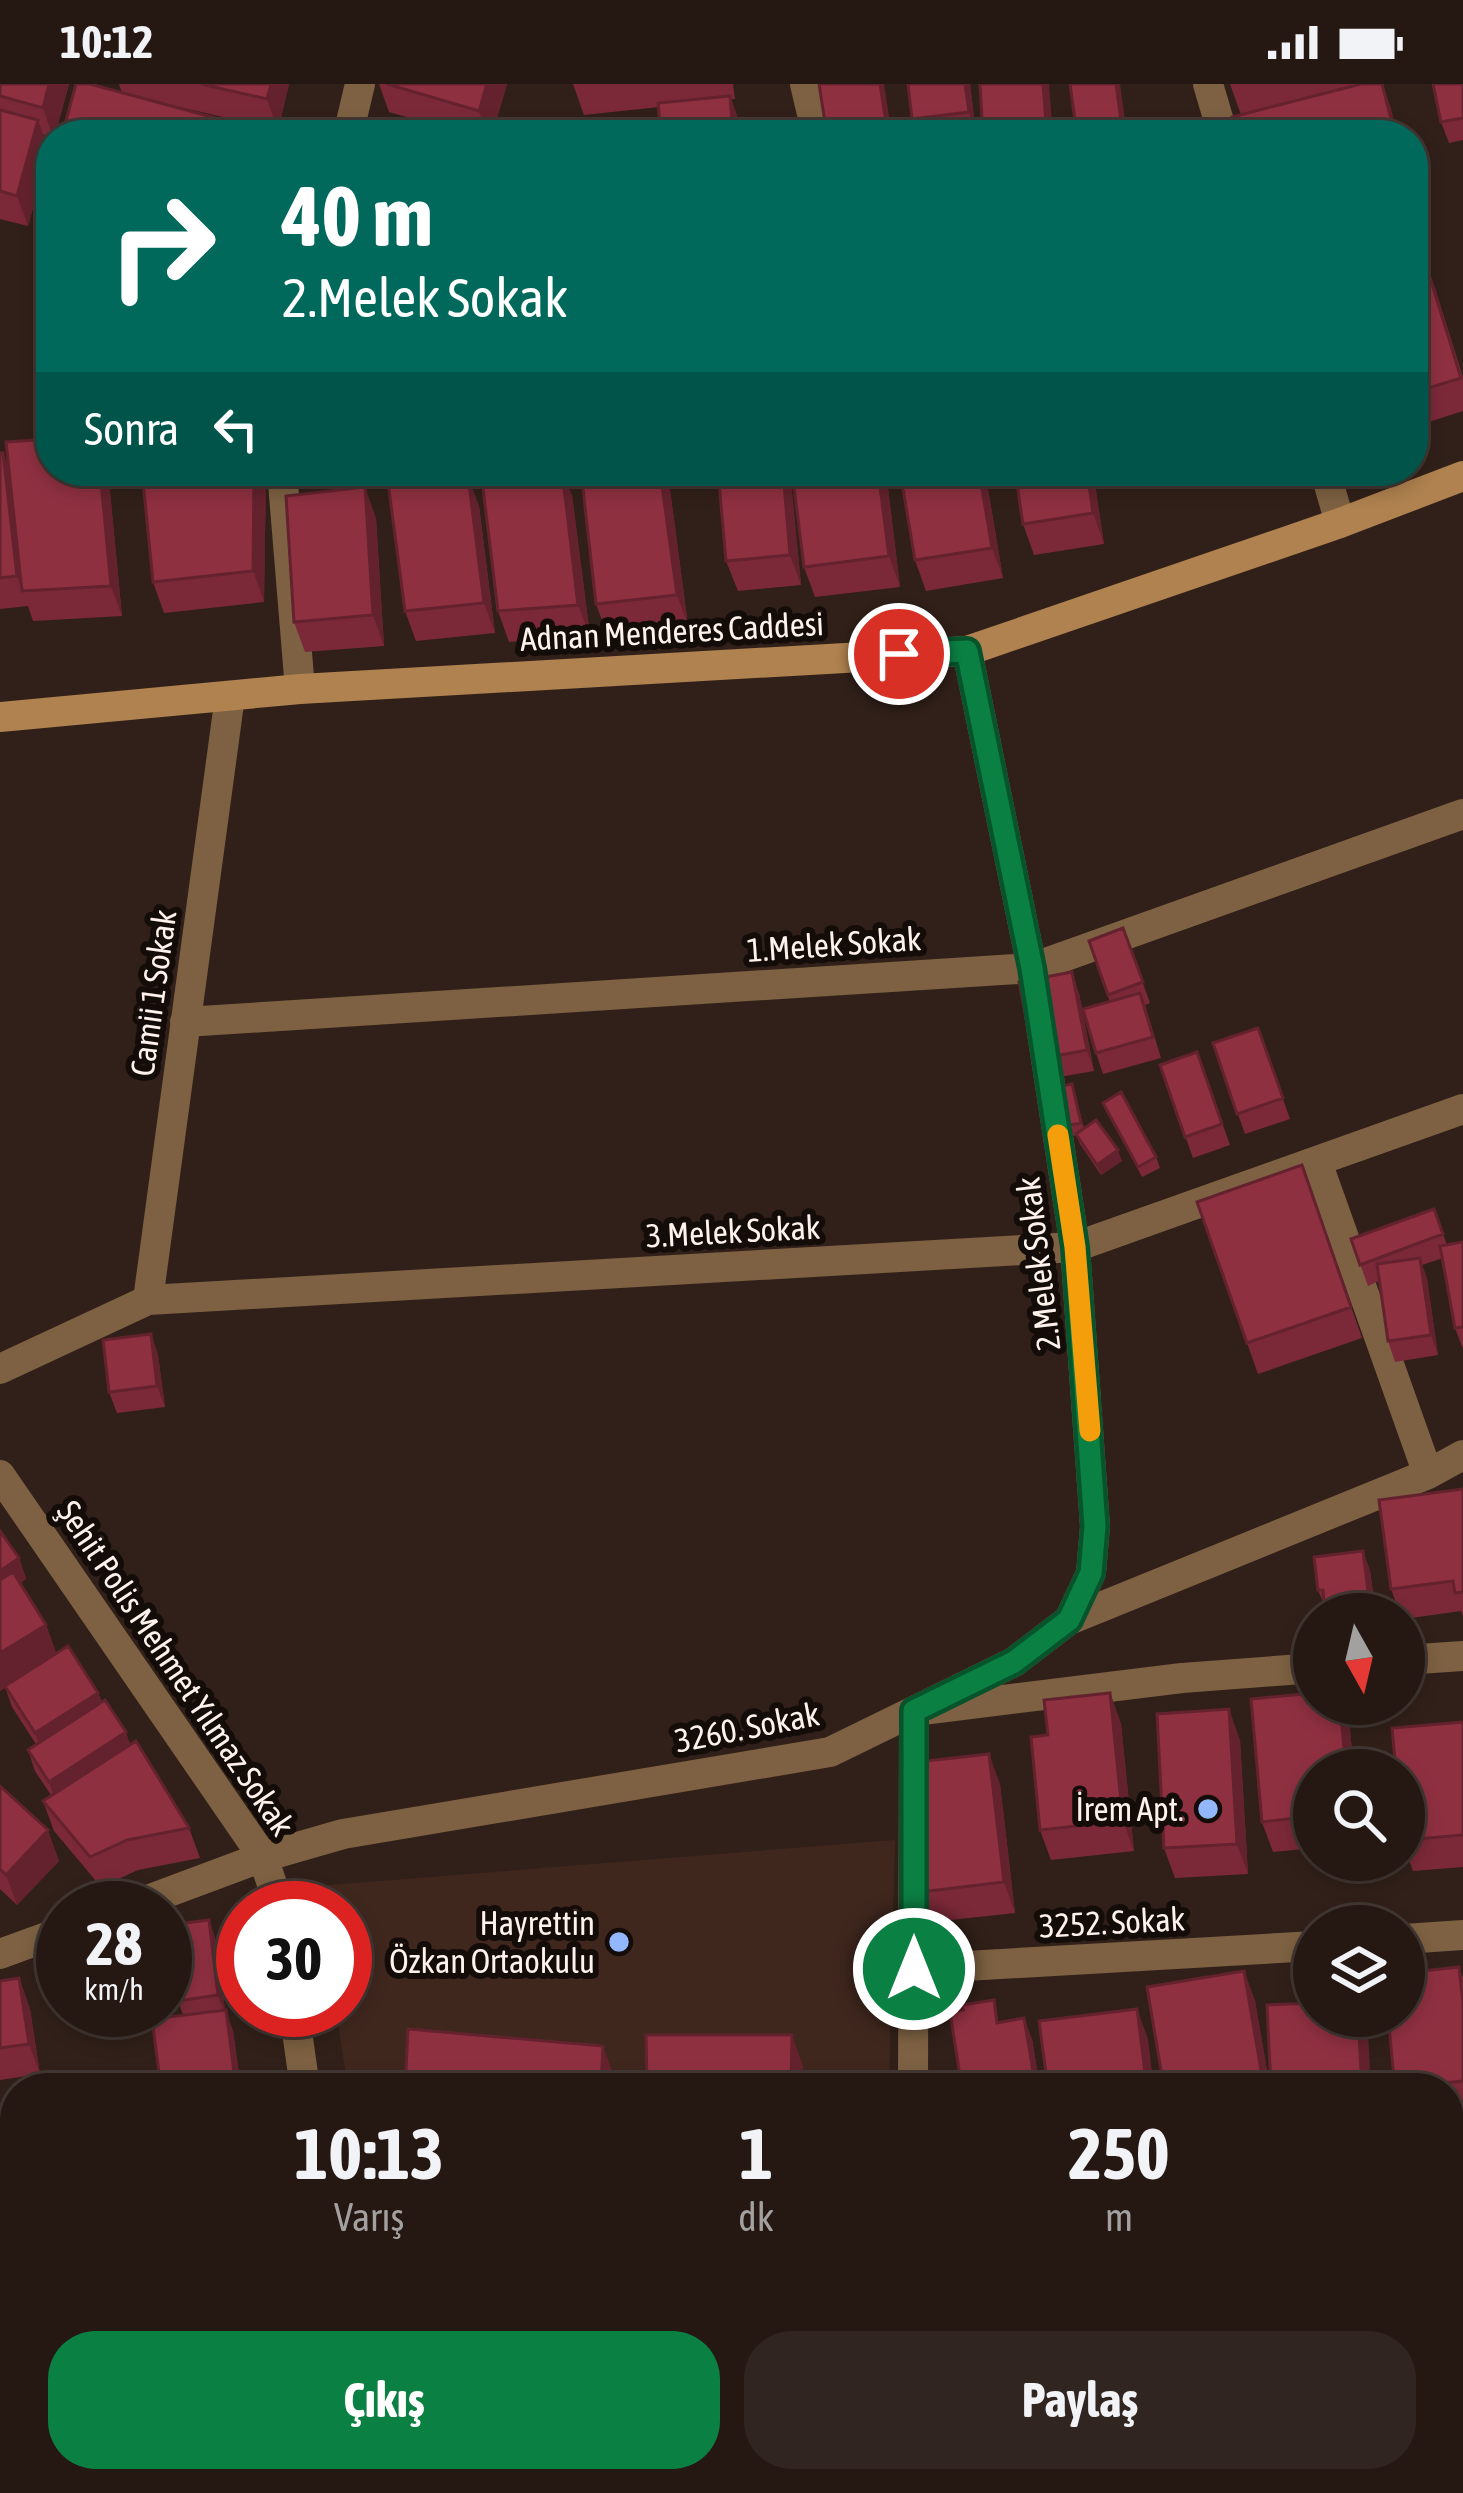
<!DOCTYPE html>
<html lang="tr">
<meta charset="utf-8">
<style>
:root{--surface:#251813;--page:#312521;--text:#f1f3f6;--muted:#a3a0a0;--line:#423733;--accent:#0b8043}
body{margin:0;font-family:"Asap Condensed",sans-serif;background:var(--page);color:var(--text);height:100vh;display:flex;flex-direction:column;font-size:45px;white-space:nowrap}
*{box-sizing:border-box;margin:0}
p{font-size:39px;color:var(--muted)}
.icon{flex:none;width:66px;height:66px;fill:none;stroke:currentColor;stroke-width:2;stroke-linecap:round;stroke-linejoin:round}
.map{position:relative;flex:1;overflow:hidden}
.side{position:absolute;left:0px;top:1989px;width:1464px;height:420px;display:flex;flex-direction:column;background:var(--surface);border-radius:48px 48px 0 0;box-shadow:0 6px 18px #0003,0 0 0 3px var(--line)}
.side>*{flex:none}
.hud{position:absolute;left:36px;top:36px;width:1392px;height:366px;border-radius:48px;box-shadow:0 6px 18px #0003,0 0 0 3px var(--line);background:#00695c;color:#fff;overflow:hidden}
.needle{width:78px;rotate:172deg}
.tools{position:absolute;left:1293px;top:1509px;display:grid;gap:24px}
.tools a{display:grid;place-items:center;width:132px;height:132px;border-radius:50%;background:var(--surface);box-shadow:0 6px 18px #0003,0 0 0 3px var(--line);font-size:60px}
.speed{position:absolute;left:36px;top:1797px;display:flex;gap:24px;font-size:60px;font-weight:700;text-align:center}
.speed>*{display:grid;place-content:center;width:156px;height:156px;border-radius:50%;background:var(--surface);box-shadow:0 6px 18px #0003,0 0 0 3px var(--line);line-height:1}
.speed small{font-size:30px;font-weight:400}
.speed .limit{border:18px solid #d22;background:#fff;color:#111}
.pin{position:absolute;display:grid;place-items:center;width:102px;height:102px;color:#fff;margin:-51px;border:6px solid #fff;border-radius:50%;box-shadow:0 3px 12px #0007}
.me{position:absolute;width:132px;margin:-66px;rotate:0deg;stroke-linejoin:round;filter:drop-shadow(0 0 9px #0008)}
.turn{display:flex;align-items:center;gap:42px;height:252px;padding:0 48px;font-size:54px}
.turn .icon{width:156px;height:156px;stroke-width:2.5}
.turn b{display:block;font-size:84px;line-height:102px}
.then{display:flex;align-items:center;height:114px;padding:0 48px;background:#0003;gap:24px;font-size:45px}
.eta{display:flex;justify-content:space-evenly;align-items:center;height:204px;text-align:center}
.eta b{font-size:72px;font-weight:700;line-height:84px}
.action{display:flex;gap:24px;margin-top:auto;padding:24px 48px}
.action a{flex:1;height:138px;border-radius:48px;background:var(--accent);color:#fff;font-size:48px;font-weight:700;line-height:138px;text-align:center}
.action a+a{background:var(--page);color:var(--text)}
.status{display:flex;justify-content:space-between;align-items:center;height:84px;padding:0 60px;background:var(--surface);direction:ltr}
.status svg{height:33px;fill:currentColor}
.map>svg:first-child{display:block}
.built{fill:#3f271e}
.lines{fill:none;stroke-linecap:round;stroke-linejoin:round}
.minor{stroke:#7d6142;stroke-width:30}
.tertiary{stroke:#7d6142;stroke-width:30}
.secondary{stroke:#af824f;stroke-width:30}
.wall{fill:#7b2938}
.shaded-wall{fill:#64222e}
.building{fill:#8f3041;stroke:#64222e;stroke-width:3}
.route-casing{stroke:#07532c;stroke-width:30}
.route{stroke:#0b8043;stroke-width:21}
.slow{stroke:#f59e0b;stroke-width:21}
.poi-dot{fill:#93b7fd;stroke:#130c09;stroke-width:4.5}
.labels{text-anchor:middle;stroke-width:12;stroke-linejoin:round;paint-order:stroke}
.street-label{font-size:33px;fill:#fff2ed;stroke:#130c09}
.poi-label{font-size:33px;fill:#fff2ed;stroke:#130c09;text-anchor:end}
</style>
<div class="status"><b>10:12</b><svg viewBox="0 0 49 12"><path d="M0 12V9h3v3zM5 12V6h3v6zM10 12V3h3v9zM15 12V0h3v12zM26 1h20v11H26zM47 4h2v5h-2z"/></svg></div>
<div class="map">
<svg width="1463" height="2409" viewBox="0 0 1463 2409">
<rect width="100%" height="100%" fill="#312019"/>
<path class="built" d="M895,1756L889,2004H348L336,1926H345V1824H321L318,1802Z"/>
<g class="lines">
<path class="minor" d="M805,0L817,51
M1208,0L1223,51
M348,51L360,0
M282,387L300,605
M1325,387L1340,439
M185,938L1032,884L1463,730
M1317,1078L1428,1390
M148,1216L230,612
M0,1285L148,1216L1075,1163L1463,1025
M0,1391L263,1773L280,1824
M1069,1536L1428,1390L1463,1371
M1404,1576L1463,1572
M126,1824L263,1773L343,1750L830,1668L914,1627L1182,1594L1314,1584
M0,1870L63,1847
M294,1926L305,2004
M913,2004L914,1627L1014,1578L1069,1536L1091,1489L1095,1442L1075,1163L1032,884L967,567
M1449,2116L1463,2115
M0,2155L15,2154
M332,2394V2409
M931,2394L933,2409
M0,2405L28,2409
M1336,2409L1463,2400"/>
<path class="tertiary" d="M1404,1855L1463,1851
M914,1885L1314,1862"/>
<path class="secondary" d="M0,633L300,605L967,567L1340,439L1463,392"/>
</g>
<path class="wall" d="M0,0H69L55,51H51V53L43,51L49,67L28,142L0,135Z
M119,0H289L278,46L137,13L260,46L262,51H62L122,9Z
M379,0H507L492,51H469L389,28Z
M573,0H733L735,15H731L741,43L659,23L584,31Z
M908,0H970L976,49L918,51L912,35Z
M1230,0H1382L1391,25L1241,31Z
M1463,0V56L1449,59L1441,38Z
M1413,177L1435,204L1463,293V327L1413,343Z
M51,215V387H108L122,532L33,537L28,522L0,525V369H3L10,388L50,355L47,345L48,305L45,296L46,260L43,252Z
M266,387L264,518L164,529L153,498Z
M581,387H665L669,398L688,541L607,550L596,520Z
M718,387H790L801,501L738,507L726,477Z
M886,387L900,503L815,513L804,483Z
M900,387H985L1003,494L926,507L915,476Z
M1093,387L1104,460L1034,471L1023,440Z
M1156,387H1204L1161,398Z
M572,411L590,551L509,558L498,527Z
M479,422L495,549L416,557L405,527Z
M376,434L384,562L305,568L294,538Z
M1123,844L1150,919L1145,921L1161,974L1103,990L1096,969L1110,918L1089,857Z
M1079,909L1094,987L1042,996L1034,976Z
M1258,944L1290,1035L1245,1050L1213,959Z
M1197,968L1230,1061L1193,1074L1160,981Z
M1072,1000L1084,1044L1122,1077L1101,1091L1080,1060L1076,1051L1069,1053L1065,1042Z
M1103,1019L1156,1073L1160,1084L1142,1093Z
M1302,1081L1362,1254L1258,1290L1197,1118Z
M1434,1125L1447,1161L1463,1158V1265L1455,1244L1443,1174L1422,1181L1427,1195L1438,1271L1395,1278L1388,1257L1379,1197L1368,1202L1351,1155Z
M151,1250L158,1271L165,1323L117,1329L109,1308Z
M1463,1405V1532L1461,1527L1404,1535V1530H1400L1391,1505Z
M0,1447L19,1474L26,1495L20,1499L46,1541L56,1569L98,1609L102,1618L189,1744L200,1774L138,1786L101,1803L54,1747L43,1717L51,1711L35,1687L28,1666L36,1660L12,1623L5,1603L0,1607Z
M1363,1467L1370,1487L1376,1530H1328L1318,1506Z
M1110,1609L1121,1640L1134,1767L1051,1776L1040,1746L1048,1651Z
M1314,1620H1343L1349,1637L1354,1686H1314V1764L1273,1768L1262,1738Z
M1463,1638V1783L1413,1787L1404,1763V1686Z
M1240,1656L1248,1790L1175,1794L1164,1764Z
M1000,1700L1015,1829L923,1839L912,1809L927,1763Z
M0,1702L59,1777L17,1821L0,1805Z
M209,1836L216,1857L225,1926L233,1947L241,2004H161L183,1931L178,1917Z
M1459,1883L1463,1894V2029L1449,2030V2004H1395Z
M1244,1887L1255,1917L1270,2004H1164Z
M19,1894L30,1925L40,1990L0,1996V1897Z
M1001,1938L1032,1955L1040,2004H965L960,1992Z
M15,2025V2130L0,2132V2027Z
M1463,2119V2352L1449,2354V2121Z
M194,2394H263L194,2395Z"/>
<path class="shaded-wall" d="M49,0H69L55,51H52L43,24Z
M271,0H289L278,46L267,15Z
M487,0H507L492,51H488L479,27Z
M880,0H884L892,51H888Z
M965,0H970L976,49L969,28Z
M1043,0H1049L1053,51H1047Z
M1116,0H1120L1127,51H1123Z
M1382,0L1391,25L1398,51H1395Z
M730,12L741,43L742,51H733Z
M38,36L49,67L28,142L17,112Z
M1424,174L1435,204L1463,298L1461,294Z
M3,369L14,400L22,507L17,492Z
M100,387H108L122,532L111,502Z
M254,387H266L264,518L253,487Z
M562,387L572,411L590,551L578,521Z
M660,387H665L669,398L688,541L677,511Z
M783,387H790L801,501L790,471Z
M878,387H886L900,503L889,472Z
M979,387H985L1003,494L992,464Z
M1087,387H1093L1104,460L1093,429Z
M468,392L479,422L495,549L484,519Z
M365,403L376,434L384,562L373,531Z
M1072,888L1079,909L1094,987L1087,966Z
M1118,1066L1122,1077L1101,1091L1097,1081Z
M1420,1174L1427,1195L1438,1271L1431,1251Z
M151,1250L158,1271L165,1323L157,1302Z
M1363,1467L1370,1487L1376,1530L1369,1515Z
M19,1474L26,1495L0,1514V1487Z
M46,1541L57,1571L0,1607V1569Z
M98,1609L106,1630L42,1669L35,1649Z
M1110,1609L1121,1640L1134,1767L1123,1737Z
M1340,1620H1343L1349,1637L1354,1686H1346Z
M1229,1625L1240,1656L1248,1790L1237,1760Z
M126,1648L133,1669L56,1718L49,1698Z
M989,1670L1000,1700L1015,1829L1004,1798Z
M48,1746L59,1777L17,1821L6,1791Z
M209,1836L216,1857L226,1932L218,1911Z
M1244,1887L1255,1917L1270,2004H1265L1263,1998Z
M19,1894L30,1925L40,1990L29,1960Z
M1137,1925L1148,1955L1154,2004H1147Z
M226,1926L233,1947L241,2004H237L235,1996Z
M1358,1932H1363L1368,1947L1371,2004H1362Z
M1024,1934L1032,1955L1040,2004H1036Z
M792,1951L803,1982L802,2004H791Z
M603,1962L614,1992V2004H601Z"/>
<path class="building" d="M0,0H49L43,24L0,12Z
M76,0H90L260,46L259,51H62Z
M201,0H271L267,15Z
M387,0H487L479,27Z
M819,0H880L888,51H827Z
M908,0H965L969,28L912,35Z
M980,0H1043L1047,51H983Z
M1070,0H1116L1123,51H1077Z
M1361,0H1382L1395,51H1236L1232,33Z
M1433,0H1463V34L1441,38Z
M730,12L733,51H661L658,19Z
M0,26L38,36L17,112L0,107Z
M1424,174L1461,294L1413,309V177Z
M48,214L51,215V253L43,252Z
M51,260V295L45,296L43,261Z
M51,305V345H47L43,306Z
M51,355V387H100L111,502L22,507L6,358Z
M0,369H3L17,492L0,494Z
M142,387H254L253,487L153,498Z
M562,387L578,521L498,527L481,388Z
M581,387H660L677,511L596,520Z
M718,387H783L790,471L726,477Z
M792,387H878L889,472L804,483Z
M900,387H979L992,464L915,476Z
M1015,387H1087L1093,429L1023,440Z
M468,392L484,519L405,527L388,398Z
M365,403L373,531L294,538L286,412Z
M1123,844L1143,898L1108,911L1089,857Z
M1072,888L1087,966L1034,976L1019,898Z
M1140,909L1153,953L1096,969L1083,925Z
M1258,944L1283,1014L1237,1030L1213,959Z
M1197,968L1222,1040L1185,1053L1160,981Z
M1072,1000L1081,1039L1065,1042L1056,1003Z
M1121,1008L1156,1073L1138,1083L1103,1019Z
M1096,1036L1118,1066L1097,1081L1076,1050Z
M1302,1081L1351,1223L1247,1259L1197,1118Z
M1434,1125L1443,1150L1360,1181L1351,1155Z
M1463,1158V1243L1455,1244L1440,1162Z
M1420,1174L1431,1251L1388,1257L1377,1180Z
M151,1250L157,1302L109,1308L103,1256Z
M1463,1405V1508L1455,1509L1453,1497L1391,1505L1379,1416Z
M0,1447L19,1474L0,1487Z
M1363,1467L1369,1515L1346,1519L1347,1530H1336L1334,1519L1324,1520L1323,1506H1318L1314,1473Z
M13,1488L46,1541L0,1569V1496Z
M68,1562L98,1609L35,1649L5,1602Z
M1110,1609L1123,1737L1040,1746L1031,1653L1048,1651L1044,1616Z
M1314,1609V1620H1340L1346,1686H1314V1732L1262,1738L1251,1615Z
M105,1616L126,1648L49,1698L28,1666Z
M1229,1625L1237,1760L1164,1764L1157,1630Z
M1463,1638V1751L1404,1756V1686H1396L1392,1644Z
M136,1657L189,1744L127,1756L90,1773L43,1717Z
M989,1670L1004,1798L912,1809L907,1765L927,1763L917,1678Z
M0,1702L48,1746L6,1791L0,1785Z
M209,1836L218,1911L178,1917L168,1841Z
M1459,1883L1463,1919V1997L1395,2004L1388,1932H1404V1889Z
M1244,1887L1263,1998L1226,2004H1164L1147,1903Z
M19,1894L29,1960L0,1964V1897Z
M994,1916L997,1939L1024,1934L1036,2004H974L972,1990L960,1992L950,1928L963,1926L962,1921Z
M1314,1919V1932H1358L1362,2004H1271L1267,1921Z
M1137,1925L1147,2004H1048L1039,1937Z
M226,1926L235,1996L177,2004H161L152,1935Z
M408,1945L603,1962L601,2004H405Z
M646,1951H792L791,2004H647Z
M130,1990L132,2004H65L64,2000Z
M15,2025V2109L0,2110V2027Z
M1463,2119V2162L1449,2163V2121Z
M1463,2179V2260L1449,2262V2180Z
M7,2257H15V2338H12Z
M1463,2275V2320L1449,2322V2277Z"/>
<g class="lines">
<g class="route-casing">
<path id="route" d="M899,570L967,567L1032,884L1075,1163L1095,1442L1091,1489L1069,1536L1014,1578L914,1627V1885"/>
</g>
<use href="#route" class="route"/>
<path class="slow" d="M1058,1051L1075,1163L1090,1347"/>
</g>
<g class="poi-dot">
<circle cx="1208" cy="1725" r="12"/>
<circle cx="619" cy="1858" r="12"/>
</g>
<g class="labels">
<g class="street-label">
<text transform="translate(672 547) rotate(-3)" y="12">Adnan Menderes Caddesi</text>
<text transform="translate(834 860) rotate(-4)" y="12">1.Melek Sokak</text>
<text transform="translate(153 909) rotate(-82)" y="12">Camii 1 Sokak</text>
<text transform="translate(733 1147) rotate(-3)" y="12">3.Melek Sokak</text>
<text transform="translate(1038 1180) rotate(-97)" y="12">2.Melek Sokak</text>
<text transform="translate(176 1584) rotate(56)" y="12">Şehit Polis Mehmet Yılmaz Sokak</text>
<text transform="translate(747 1643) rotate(-11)" y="12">3260. Sokak</text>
<text transform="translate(1112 1838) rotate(-3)" y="12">3252. Sokak</text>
</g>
<g class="poi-label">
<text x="1184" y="1737">İrem Apt.</text>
<text x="595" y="1851">Hayrettin<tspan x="595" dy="38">Özkan Ortaokulu</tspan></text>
</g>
</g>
</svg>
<div class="tools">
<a><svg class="needle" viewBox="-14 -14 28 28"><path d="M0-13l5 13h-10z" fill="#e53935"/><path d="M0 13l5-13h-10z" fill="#a3a0a0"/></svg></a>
<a><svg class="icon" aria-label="search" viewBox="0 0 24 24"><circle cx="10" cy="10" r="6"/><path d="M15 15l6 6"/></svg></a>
<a><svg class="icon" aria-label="layers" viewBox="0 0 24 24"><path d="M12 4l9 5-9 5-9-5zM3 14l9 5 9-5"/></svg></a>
</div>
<div class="speed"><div>28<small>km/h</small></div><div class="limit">30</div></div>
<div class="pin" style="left:899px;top:570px;background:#d93025"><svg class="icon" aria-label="arrive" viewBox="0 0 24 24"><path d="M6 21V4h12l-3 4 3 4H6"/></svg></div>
<svg class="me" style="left:914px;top:1885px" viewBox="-20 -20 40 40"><circle r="17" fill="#0b8043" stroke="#fff" stroke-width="3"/><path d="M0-11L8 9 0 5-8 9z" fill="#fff"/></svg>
<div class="hud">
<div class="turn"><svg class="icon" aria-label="right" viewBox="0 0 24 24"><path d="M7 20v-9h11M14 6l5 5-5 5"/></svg><div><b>40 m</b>2.Melek Sokak</div></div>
<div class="then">Sonra<svg class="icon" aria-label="left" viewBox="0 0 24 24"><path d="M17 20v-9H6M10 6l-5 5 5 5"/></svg></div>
</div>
<section class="side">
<div class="eta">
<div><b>10:13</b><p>Varış</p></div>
<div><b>1</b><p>dk</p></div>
<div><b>250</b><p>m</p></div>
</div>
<div class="action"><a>Çıkış</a><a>Paylaş</a></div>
</section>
</div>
